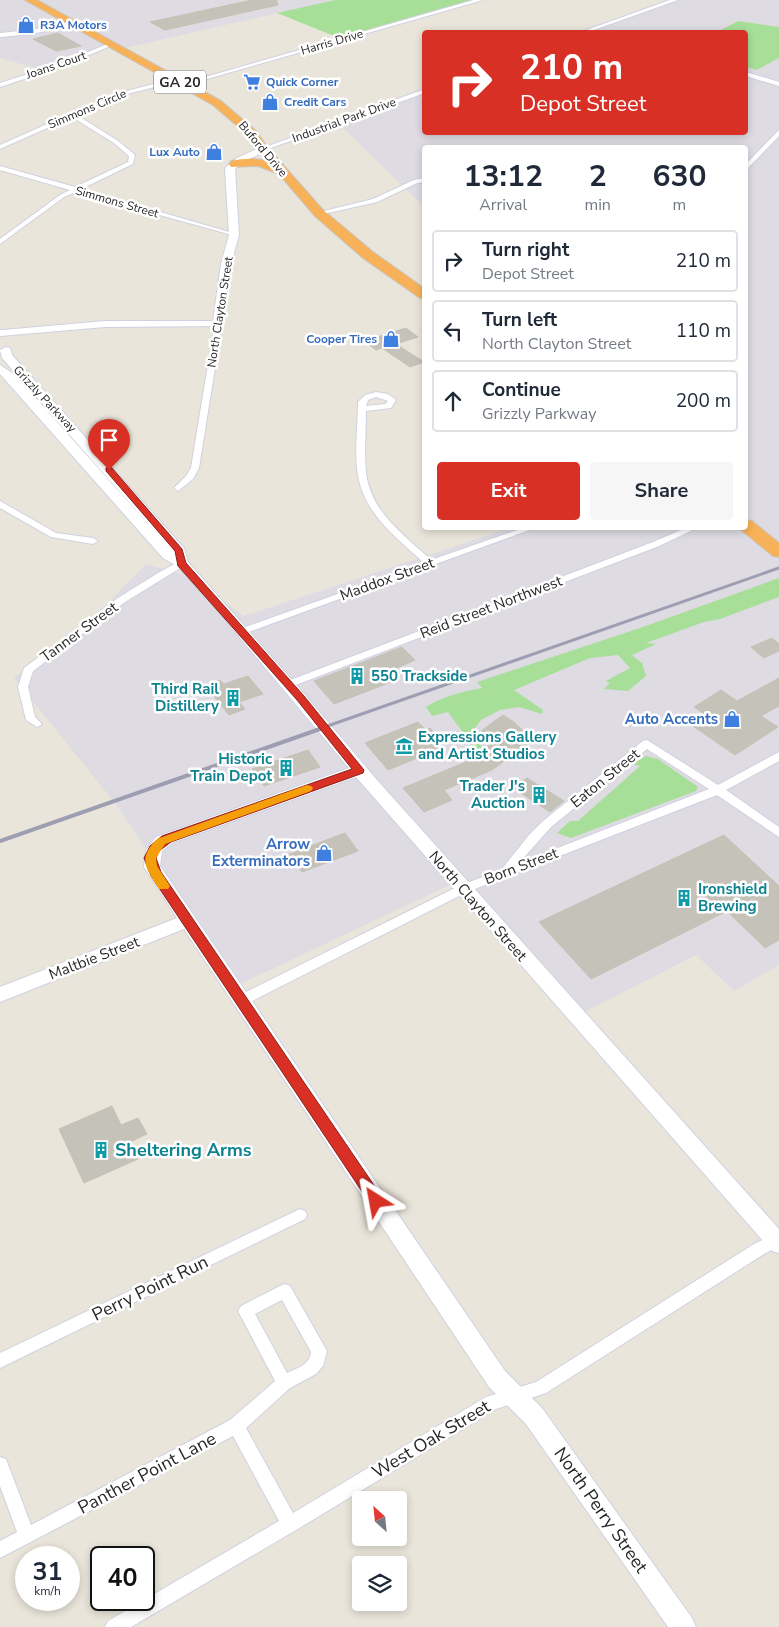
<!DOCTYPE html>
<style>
:root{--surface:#fff;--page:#f6f6f7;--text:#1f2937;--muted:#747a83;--line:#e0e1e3;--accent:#d93025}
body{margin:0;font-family:"Nunito Sans",sans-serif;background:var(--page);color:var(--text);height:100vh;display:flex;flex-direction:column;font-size:19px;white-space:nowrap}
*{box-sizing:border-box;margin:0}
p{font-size:16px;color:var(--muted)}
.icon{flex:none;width:28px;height:28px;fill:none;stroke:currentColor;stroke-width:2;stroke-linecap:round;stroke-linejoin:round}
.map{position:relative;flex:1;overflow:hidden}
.panel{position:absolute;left:422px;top:145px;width:326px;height:385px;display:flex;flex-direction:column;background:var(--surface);border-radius:5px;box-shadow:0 2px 8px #0003}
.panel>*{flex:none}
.guide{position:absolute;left:422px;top:30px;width:326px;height:105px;border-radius:5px;box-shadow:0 2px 8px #0003;background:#d93025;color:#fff;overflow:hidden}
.needle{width:32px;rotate:333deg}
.controls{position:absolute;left:352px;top:1491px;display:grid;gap:10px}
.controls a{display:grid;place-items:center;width:55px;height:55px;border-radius:5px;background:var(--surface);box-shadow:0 2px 8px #0003;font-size:25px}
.speed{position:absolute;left:15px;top:1546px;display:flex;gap:10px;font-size:25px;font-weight:700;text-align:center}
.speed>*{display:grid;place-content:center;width:65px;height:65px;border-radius:50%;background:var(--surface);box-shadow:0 2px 8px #0003;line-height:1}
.speed small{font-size:12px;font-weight:400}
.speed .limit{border:2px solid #111;border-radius:8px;background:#fff;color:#111}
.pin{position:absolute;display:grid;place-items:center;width:42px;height:42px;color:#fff;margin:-51px -21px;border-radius:50% 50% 50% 0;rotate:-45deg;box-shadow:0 0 5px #0007}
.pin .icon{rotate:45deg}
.me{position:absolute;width:55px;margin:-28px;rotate:326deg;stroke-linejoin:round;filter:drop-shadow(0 0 4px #0008)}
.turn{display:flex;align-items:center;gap:18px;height:105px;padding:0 15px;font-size:22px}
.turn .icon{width:65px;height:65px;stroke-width:2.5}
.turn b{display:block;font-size:35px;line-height:42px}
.eta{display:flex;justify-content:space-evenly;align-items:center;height:85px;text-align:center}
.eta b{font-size:30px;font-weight:700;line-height:35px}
.button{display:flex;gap:10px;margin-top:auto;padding:10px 15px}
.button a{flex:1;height:58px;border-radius:5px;background:var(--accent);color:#fff;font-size:20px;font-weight:700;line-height:58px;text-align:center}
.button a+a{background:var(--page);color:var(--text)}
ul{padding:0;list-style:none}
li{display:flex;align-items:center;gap:15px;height:62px;margin:0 10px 8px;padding:0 5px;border:2px solid var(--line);border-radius:5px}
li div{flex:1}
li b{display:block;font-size:19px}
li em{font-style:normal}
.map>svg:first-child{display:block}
.industrial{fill:#dedbe3}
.green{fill:#a7df99}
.building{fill:#c5c2ba;stroke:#c5c1b4}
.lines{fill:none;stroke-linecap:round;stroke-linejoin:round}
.street-casing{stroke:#d0d1e1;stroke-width:2}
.secondary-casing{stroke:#d0d1e1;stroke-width:2}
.highway-casing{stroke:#c7c7c7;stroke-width:2}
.street{fill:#fff;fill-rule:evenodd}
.secondary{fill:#fff;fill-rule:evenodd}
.highway{fill:#f7b259;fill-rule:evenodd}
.rail-far1{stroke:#9e9eb2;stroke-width:3}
.rail{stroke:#9e9eb2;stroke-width:4}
.route{fill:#d93025;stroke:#8d1f18}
.slow{fill:#f59e0b}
.labels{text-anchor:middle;stroke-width:5;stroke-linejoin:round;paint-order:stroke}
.far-shop-label{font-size:12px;font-weight:bold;fill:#366cbe;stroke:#fff;text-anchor:start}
.far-street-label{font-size:12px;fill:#282828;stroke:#fff}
.shield{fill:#fff;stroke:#686868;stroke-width:1}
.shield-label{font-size:14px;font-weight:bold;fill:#282828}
.street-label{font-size:15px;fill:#282828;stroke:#fff}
.culture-label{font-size:15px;font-weight:bold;fill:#0d838f;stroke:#fff;text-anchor:start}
.shop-label{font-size:15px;font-weight:bold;fill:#366cbe;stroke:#fff;text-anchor:end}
.near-culture-label{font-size:18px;font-weight:bold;fill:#0d838f;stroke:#fff;text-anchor:start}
.near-street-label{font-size:18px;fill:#282828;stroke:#fff}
</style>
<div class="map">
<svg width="779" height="1627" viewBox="0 0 779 1627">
<rect width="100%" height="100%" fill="#eae5da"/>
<path class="industrial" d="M0,0H335L121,49L110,44L42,70L0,58Z
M670,0H779V27L738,21L717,32H579Z
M779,58V965L734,991L696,955L582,1013L458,881L238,985L115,803L14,678L86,625L146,564L188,576L244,616L510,528H746V148H425V208L335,120L425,88V132H746V67L757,70Z"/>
<path class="green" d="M335,0H472L339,38L277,13Z
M738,21L779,27V58L757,70L746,67V32H717Z
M779,578V597L720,619L704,622L646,643L656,644L632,655L642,663L646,676L628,691L604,689L610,683L606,681L630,668L618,655L590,658L514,690L543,710L542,714L519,707L500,710L481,720L472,732L482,747L477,752L448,712L432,716L426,707C443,696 462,692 482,688L477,682L640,628Z
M646,756L658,759L698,787L696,791L571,838L557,833L570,821H578L640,766L633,764Z"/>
<path class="building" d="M252,0H276L278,5L165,30L150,22Z
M58,33L81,46L56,51L33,39Z
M406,328L418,337L396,344L424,362L410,367L382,348L376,350L364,341Z
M772,638L779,644V651L764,658L751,647Z
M402,647L415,660L388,672L396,680L334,704L314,681Z
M248,676L263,694L239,702L245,709L229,715L205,685L220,680L224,684Z
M779,678V706L761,716L778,727L735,755L690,724L706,715L694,707L721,690L737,701Z
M503,715L514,722L533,740L492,770L444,790L452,800L424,812L403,788L490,752L486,748L493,743L477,734Z
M418,722L426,730L430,728L440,739L435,741L442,748L388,770L365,743Z
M308,750L320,767L264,786L252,769Z
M527,778L564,801L550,812L513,788Z
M345,833L358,851L302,872L289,854Z
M724,835L779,886V940L765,948L727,911L591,979L539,922Z
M112,1106L121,1125L138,1118L147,1134L130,1142L138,1159L84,1183L59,1129Z"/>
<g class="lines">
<g class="street-casing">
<path id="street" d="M474,0H483L186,85L181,84Z
M670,0H678L588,32H581Z
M73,21L75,24L32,34L0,37V33L32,30Z
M110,43L115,44L63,66L0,87V83L59,64Z
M746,72L779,82V86L746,76Z
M177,78L179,81L119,96L77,115L118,141L135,155L133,164L81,189L236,234V236L76,192L64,197L0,244V239L60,195L70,190L0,170V166L75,187L128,162L129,156L114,143L72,117L2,148L0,149V145L115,94Z
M425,89V93L265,150L260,149Z
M779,130V136L746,170V164Z
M425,178V182L417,183L377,202L319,215L316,213L373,199L414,180Z
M215,322L222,324L199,468L193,479L178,491L174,488L186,476L191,468Z
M376,392L388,394L396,400L391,408L366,411C366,432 364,452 366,473C371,512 404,535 431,560L523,528H535L246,633H240L238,631L240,629L424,563C397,538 364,514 358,475C354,451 358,426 358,402L365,395ZM376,397L388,401L385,404L366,406L368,400Z
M0,501L56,533L93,538L98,541L93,544L51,537L0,508Z
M686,528H697L659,546L293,686L289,687L284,684L285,682L653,542Z
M182,560L187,563L185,565L125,602L33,671L28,687L35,717L42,724L37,727L26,720L18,687L24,668L118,598L158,573Z
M647,740L718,785L779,752V761L726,790L779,827V837L717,795L467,892L244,1005L240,1006L236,1005L234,1001L236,997L459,886L501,870L529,835L543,821L643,741ZM647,749L709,789L519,863L551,827Z
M300,1209L305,1211L307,1215L305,1219L0,1368V1353Z
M779,1232V1246L764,1254L546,1393L496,1409L296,1530L131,1627H105L108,1621L279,1521L233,1436L0,1558V1541L17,1532L0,1486V1457L6,1459L31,1525L230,1420L275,1381L238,1311L241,1306L280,1286L285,1284L290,1286L327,1351L323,1366L316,1374L290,1388L246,1428L293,1513L486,1397L536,1382L754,1244ZM282,1300L311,1352C310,1365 297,1368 287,1373L255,1314Z"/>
</g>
<g class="secondary-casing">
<path id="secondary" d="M263,146L266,147V151L243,162L235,169L239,235L231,264L222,326L105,327L0,336V330H3L105,321H213L221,264L229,235L225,168L237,158Z
M6,347L10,348L12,355L184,548L188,562L305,695L377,780L779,1229V1253L772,1251L356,777L172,843L162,851L160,866L505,1371L542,1408L692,1618L696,1627H668L526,1424L489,1387L184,929L0,1002V987L177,918L144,867L146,850L156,837L349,768L212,604L177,566L163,558L0,374V365L15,375L173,552L2,358L0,350Z"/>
</g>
<g class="highway-casing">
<path id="highway" d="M25,0H37L221,101L256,131L267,147L323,210L373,252L425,289V299L420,298L363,258L315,216L279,174L258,166L231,167L229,164L231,161C244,158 255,158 267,161L248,135L213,105Z
M746,520L752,521L779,543V557L773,556L740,529L746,528Z"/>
</g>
<use href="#street" class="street"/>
<use href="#secondary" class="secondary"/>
<use href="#highway" class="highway"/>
<path class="rail-far1" d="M316,730L779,568"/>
<path class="rail" d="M0,841L320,729"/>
</g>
<path class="route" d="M109,467L112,468L182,549L186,563L304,696L364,770L363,773L171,842L159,851L156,858L161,872L382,1197L384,1201L382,1205L376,1207L371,1205L151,876L144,858L150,846L162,836L352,769L297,700L178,566L175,551L106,471V468Z"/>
<path class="slow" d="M307,785L311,786L313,788L311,791L165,844L156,858L157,866L170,886L168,889H159C146,868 137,859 157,839Z"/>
<defs>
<g id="shop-bare" transform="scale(1.35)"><path d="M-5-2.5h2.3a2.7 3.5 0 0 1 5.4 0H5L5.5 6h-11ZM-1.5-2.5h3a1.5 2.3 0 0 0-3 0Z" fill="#3f7fe0" stroke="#fff" stroke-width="2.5" paint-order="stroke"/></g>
<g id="supermarket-bare" transform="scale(1.35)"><path d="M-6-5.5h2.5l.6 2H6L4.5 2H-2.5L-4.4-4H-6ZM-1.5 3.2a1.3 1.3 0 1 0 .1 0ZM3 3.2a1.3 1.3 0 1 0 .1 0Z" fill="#3f7fe0" stroke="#fff" stroke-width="2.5" paint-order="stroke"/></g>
<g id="building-bare" transform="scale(1.35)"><path d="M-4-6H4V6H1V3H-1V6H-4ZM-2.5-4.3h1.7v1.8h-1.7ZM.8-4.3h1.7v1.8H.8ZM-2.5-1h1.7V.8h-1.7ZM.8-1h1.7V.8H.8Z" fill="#0f9aa8" stroke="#fff" stroke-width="2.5" paint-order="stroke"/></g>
<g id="museum-bare" transform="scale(1.35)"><path d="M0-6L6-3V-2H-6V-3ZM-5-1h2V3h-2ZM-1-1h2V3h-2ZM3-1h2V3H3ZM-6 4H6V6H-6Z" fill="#0f9aa8" stroke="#fff" stroke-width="2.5" paint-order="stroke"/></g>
</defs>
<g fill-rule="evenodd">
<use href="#shop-bare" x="26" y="25"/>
<use href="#supermarket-bare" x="252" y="82"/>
<use href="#shop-bare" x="270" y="102"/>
<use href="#shop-bare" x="214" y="152"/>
<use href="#shop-bare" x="391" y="339"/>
<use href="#building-bare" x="357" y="676"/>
<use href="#building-bare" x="233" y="698"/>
<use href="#shop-bare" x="732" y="719"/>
<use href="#museum-bare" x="404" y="746"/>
<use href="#building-bare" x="286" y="768"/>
<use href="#building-bare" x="539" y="795"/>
<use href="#shop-bare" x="324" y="853"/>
<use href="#building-bare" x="684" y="898"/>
<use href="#building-bare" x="101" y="1150"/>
</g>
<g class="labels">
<g class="far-shop-label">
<text x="40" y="29">R3A Motors</text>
<text x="266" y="86">Quick Corner</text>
<text x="284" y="106">Credit Cars</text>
<text x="200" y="156" text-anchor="end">Lux Auto</text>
<text x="377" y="343" text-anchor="end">Cooper Tires</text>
</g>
<g class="far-street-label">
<text transform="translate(332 42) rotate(-16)" y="4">Harris Drive</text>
<text transform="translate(56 65) rotate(-19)" y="4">Joans Court</text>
<text transform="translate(87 109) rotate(-23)" y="4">Simmons Circle</text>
<text transform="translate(344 120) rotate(-20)" y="4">Industrial Park Drive</text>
<text transform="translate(263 149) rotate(50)" y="4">Buford Drive</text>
<text transform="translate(117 202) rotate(16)" y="4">Simmons Street</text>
<text transform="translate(220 312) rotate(-81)" y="4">North Clayton Street</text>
<text transform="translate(45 399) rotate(47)" y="4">Grizzly Parkway</text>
</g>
<rect class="shield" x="154" y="70.5" width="52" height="23" rx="4"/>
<g class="shield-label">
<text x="180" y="87">GA 20</text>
</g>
<g class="street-label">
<text transform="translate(387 579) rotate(-20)" y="5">Maddox Street</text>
<text transform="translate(491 607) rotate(-21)" y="5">Reid Street Northwest</text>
<text transform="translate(79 632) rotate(-36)" y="5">Tanner Street</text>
<text transform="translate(605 778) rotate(-39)" y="5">Eaton Street</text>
<text transform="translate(521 866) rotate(-21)" y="5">Born Street</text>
<text transform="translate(478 906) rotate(49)" y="5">North Clayton Street</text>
<text transform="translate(94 958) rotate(-21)" y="5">Maltbie Street</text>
</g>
<g class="culture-label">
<text x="371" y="681">550 Trackside</text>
<text x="219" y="694" text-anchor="end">Third Rail<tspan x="219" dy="17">Distillery</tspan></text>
<text x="418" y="742">Expressions Gallery<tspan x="418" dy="17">and Artist Studios</tspan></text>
<text x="272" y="764" text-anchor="end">Historic<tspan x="272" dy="17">Train Depot</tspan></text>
<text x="525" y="791" text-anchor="end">Trader J's<tspan x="525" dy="17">Auction</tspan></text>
<text x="698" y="894">Ironshield<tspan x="698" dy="17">Brewing</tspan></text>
</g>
<g class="shop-label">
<text x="718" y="724">Auto Accents</text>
<text x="310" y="849">Arrow<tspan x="310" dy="17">Exterminators</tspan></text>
</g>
<g class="near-culture-label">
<text x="115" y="1156">Sheltering Arms</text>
</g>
<g class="near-street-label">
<text transform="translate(150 1288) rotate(-26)" y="6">Perry Point Run</text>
<text transform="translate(431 1439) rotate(-31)" y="6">West Oak Street</text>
<text transform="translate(147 1473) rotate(-28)" y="6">Panther Point Lane</text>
<text transform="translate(601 1510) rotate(55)" y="6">North Perry Street</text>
</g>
</g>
</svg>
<div class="controls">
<a><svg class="needle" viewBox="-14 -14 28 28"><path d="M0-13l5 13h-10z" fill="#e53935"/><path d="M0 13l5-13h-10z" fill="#747a83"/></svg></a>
<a><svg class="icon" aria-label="layers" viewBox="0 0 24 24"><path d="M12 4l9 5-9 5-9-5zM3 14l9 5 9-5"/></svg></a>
</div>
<div class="speed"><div>31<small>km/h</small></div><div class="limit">40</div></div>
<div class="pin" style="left:109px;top:470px;background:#d93025"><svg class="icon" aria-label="arrive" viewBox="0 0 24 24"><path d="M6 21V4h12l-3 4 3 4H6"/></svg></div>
<svg class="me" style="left:376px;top:1201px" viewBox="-20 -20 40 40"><path d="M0-17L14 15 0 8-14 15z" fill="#d93025" stroke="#fff" stroke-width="4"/></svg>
<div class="guide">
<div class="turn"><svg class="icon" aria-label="right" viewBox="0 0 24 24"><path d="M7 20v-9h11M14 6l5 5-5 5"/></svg><div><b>210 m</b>Depot Street</div></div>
</div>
<section class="panel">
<div class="eta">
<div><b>13:12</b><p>Arrival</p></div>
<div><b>2</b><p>min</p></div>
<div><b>630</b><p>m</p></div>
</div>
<ul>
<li><svg class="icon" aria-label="right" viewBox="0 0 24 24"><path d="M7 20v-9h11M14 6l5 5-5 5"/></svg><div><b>Turn right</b><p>Depot Street</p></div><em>210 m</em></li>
<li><svg class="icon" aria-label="left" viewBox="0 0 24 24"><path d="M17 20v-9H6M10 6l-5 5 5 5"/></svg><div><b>Turn left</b><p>North Clayton Street</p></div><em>110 m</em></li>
<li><svg class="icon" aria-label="ahead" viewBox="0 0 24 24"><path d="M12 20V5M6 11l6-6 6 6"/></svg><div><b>Continue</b><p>Grizzly Parkway</p></div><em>200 m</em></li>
</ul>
<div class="button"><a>Exit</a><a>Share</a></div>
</section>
</div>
